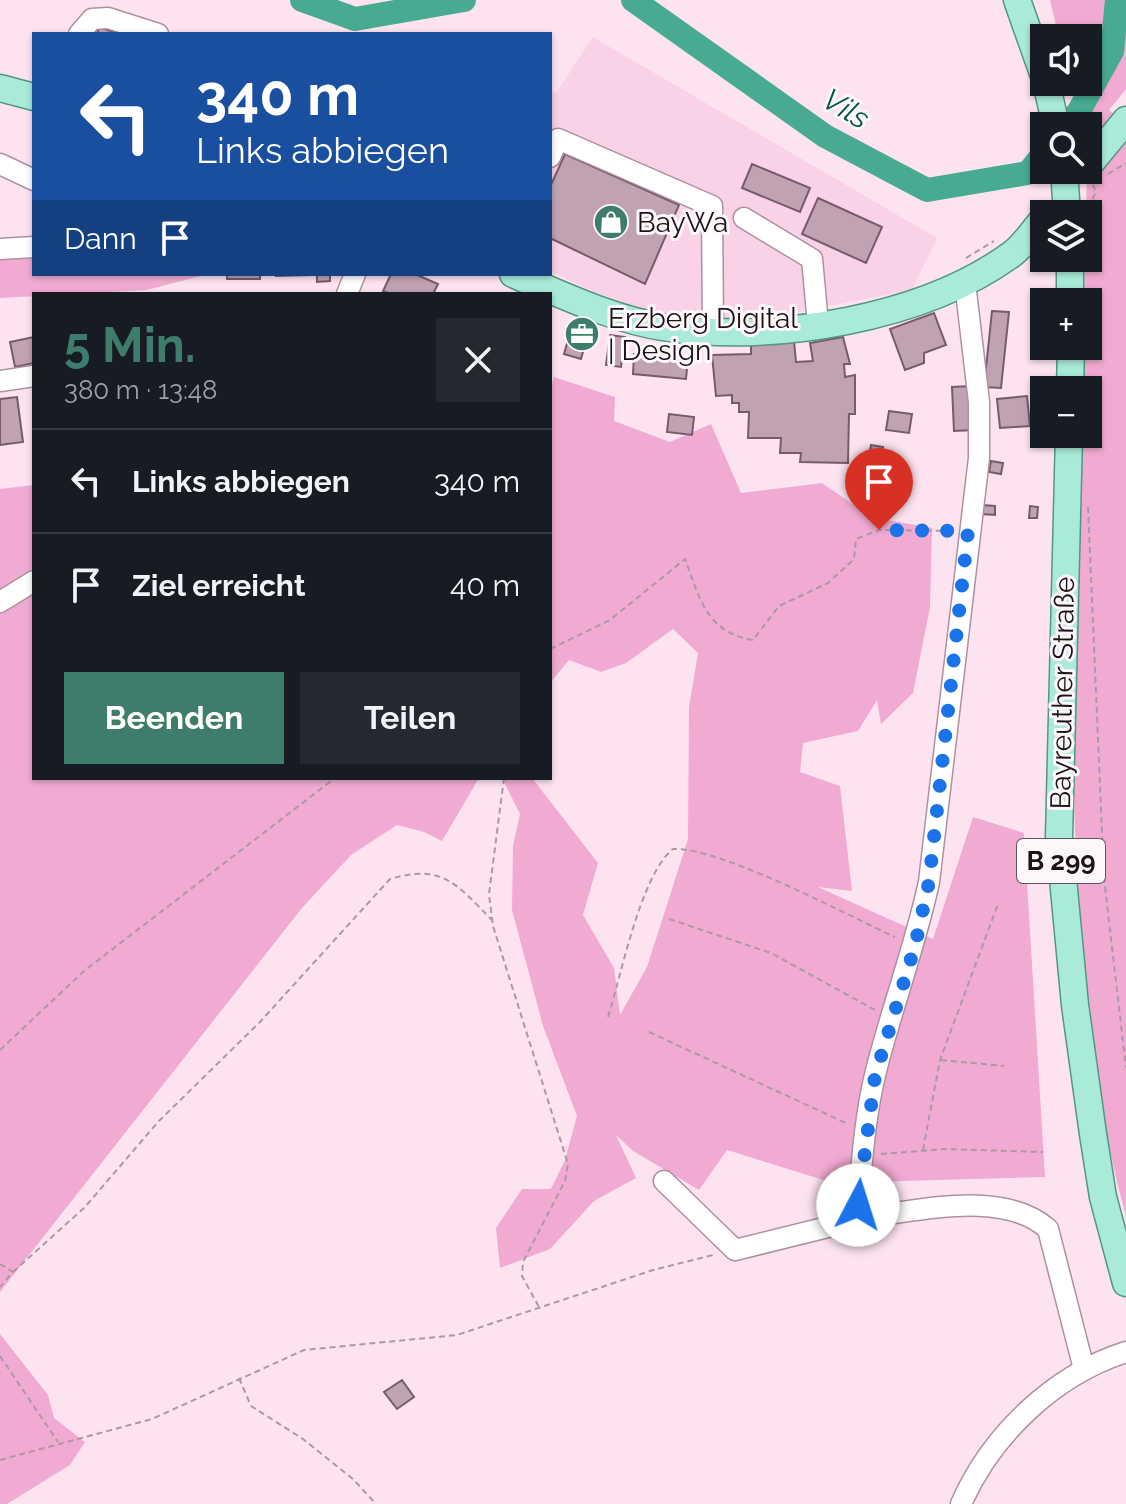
<!DOCTYPE html>
<html lang="de">
<meta charset="utf-8">
<style>
:root{--surface:#171b24;--page:#242831;--text:#f1f3f6;--muted:#9ea1a6;--line:#363941;--accent:#3e7d6b}
body{margin:0;font-family:Raleway,sans-serif;background:var(--page);color:var(--text);height:100vh;display:flex;flex-direction:column;font-size:30px;white-space:nowrap}
*{box-sizing:border-box;margin:0}
p{font-size:26px;color:var(--muted)}
.icon{flex:none;width:44px;height:44px;fill:none;stroke:currentColor;stroke-width:2;stroke-linecap:round;stroke-linejoin:round}
.map{position:relative;flex:1;overflow:hidden}
.side{position:absolute;left:32px;top:292px;width:520px;height:488px;display:flex;flex-direction:column;background:var(--surface);border-radius:0px;box-shadow:0 2px 6px #0004}
.side>*{flex:none}
.banner{position:absolute;left:32px;top:32px;width:520px;height:244px;border-radius:0px;box-shadow:0 2px 6px #0004;background:#1a4fa0;color:#fff;overflow:hidden}
.buttons{position:absolute;left:1030px;top:24px;display:grid;gap:16px}
.buttons a{display:grid;place-items:center;width:72px;height:72px;border-radius:0px;background:var(--surface);box-shadow:0 2px 6px #0004;font-size:40px}
.pin{position:absolute;display:grid;place-items:center;width:68px;height:68px;color:#fff;margin:-82px -34px;border-radius:50% 50% 50% 0;rotate:-45deg;box-shadow:0 0 8px #0007}
.pin .icon{rotate:45deg}
.me{position:absolute;width:88px;margin:-44px;rotate:5deg;stroke-linejoin:round;filter:drop-shadow(0 0 6px #0008)}
.turn{display:flex;align-items:center;gap:28px;height:168px;padding:0 32px;font-size:36px}
.turn .icon{width:104px;height:104px;stroke-width:2.5}
.turn b{display:block;font-size:56px;line-height:68px}
.then{display:flex;align-items:center;height:76px;padding:0 32px;background:#0003;gap:16px;font-size:30px}
.round{display:grid;place-items:center;flex:none;width:84px;height:84px;border-radius:0px;background:var(--page)}
.headline{display:flex;align-items:center;justify-content:space-between;height:136px;padding:0 32px}
h1{font-size:48px;font-weight:700;line-height:60px;color:var(--accent)}
.primary-button{display:flex;gap:16px;margin-top:auto;padding:16px 32px}
.primary-button a{flex:1;height:92px;border-radius:0px;background:var(--accent);color:#fff;font-size:32px;font-weight:700;line-height:92px;text-align:center}
.primary-button a+a{background:var(--page);color:var(--text)}
ul{padding:0;list-style:none}
li{display:flex;align-items:center;gap:24px;height:104px;padding:0 32px;border-top:2px solid var(--line)}
li div{flex:1}
li b{display:block;font-size:30px}
li em{font-style:normal}
.map>svg:first-child{display:block}
.built{fill:#fad2e7}
.green{fill:#f1abd2}
.lines{fill:none;stroke-linecap:round;stroke-linejoin:round}
.river{stroke:#48aa90;stroke-width:24}
.building{fill:#c1a2b2;stroke:#775b6a;stroke-width:2}
.minor-casing{stroke:#af90a0;stroke-width:23}
.major-casing{stroke:#529684;stroke-width:29}
.path{stroke:#ac98a2;stroke-width:2;stroke-dasharray:6 4;stroke-linecap:butt}
.minor{stroke:#fff;stroke-width:20}
.major{stroke:#a9ebd8;stroke-width:26}
.major-bridge-casing{stroke:#529684;stroke-width:29;stroke-linecap:butt}
.major-bridge{stroke:#a9ebd8;stroke-width:26}
.route{stroke:#1a73e8;stroke-width:14;stroke-dasharray:0 25.2}
.labels{text-anchor:middle;stroke-width:6;stroke-linejoin:round;paint-order:stroke}
.shield{fill:#fdf6fa;stroke:#60565c;stroke-width:2}
.shield-label{font-size:26px;font-weight:bold;fill:#1d1218}
.poi-label{font-size:28px;fill:#1d1218;stroke:#fdf6fa;text-anchor:start}
.street-label{font-size:28px;fill:#1d1218;stroke:#fdf6fa}
.water-label{font-size:30px;font-style:italic;fill:#005745;stroke:#fdf6fa}
</style>
<div class="map">
<svg width="1126" height="1504" viewBox="0 0 1126 1504">
<rect width="100%" height="100%" fill="#fde3f0"/>
<path class="built" d="M593,37L937,238L912,290L764,319L698,318L632,308L550,272V91L556,93Z"/>
<path class="green" d="M1050,0H1126V89L1109,110L1126,122V1216C1057,966 1074,691 1080,434H1088V390H1081L1083,346H1088V302H1084L1088,126H1082L1076,85L1088,82V59L1098,37L1057,30Z
M34,253V274H208L147,290L0,298V257Z
M554,377L615,397L614,421L670,442L711,424L741,493L822,483L871,517L932,528L930,607L913,693L881,724L877,700L858,731L803,743L800,772L840,786L852,891L818,887L933,939L973,817L1024,833L1045,1177L833,1183L727,1150L699,1190L633,1151L616,1135L636,1178L594,1201L550,1249L500,1268L496,1228L522,1189H551L565,1160L577,1116L543,1026L512,910L513,846L520,814L502,778H532L598,863L583,915L614,968L620,1015L647,967L688,839L689,707L698,653L673,629L626,663L601,672L569,660L550,683V392Z
M34,485V778H479L442,841L424,832L397,825L351,855L302,908L0,1292V489Z
M0,1334L48,1395L54,1418L85,1442L70,1465L7,1504H0Z"/>
<g class="lines">
<path class="river" d="M302,0L355,19L464,0
M633,0L825,136L927,190L1028,173L1044,153
M1067,126L1079,111L1112,51L1117,0"/>
</g>
<path class="building" d="M99,27L120,34H97Z
M565,154L679,205L645,284L550,238V187Z
M752,164L810,188L800,212L742,188Z
M818,198L882,227L866,263L802,234Z
M227,274H260V279H227Z
M276,274H312V275L276,276Z
M317,274H330V281L317,282Z
M391,274H415L438,284L433,294H391L383,291Z
M992,311L1009,312L1001,388L984,387Z
M934,313L946,345L924,353V363L905,370L890,329Z
M572,326L589,330L581,359L564,354Z
M610,335L625,337L621,367L606,365Z
M34,337V363L15,367L10,342Z
M843,337L850,364H844L845,377L855,375V414H849L848,463L800,462L801,453H780L781,438H748L749,412H739V403H732V395L716,396L712,355L751,354V344L794,341L796,362L813,361L810,343Z
M634,354L688,358L686,379L633,374Z
M971,386L974,430L954,431L952,387Z
M1027,396L1030,426L1000,428L997,399Z
M17,397L23,442L0,445V399Z
M889,411L912,414L909,433L886,430Z
M669,414L694,417L692,435L667,432Z
M871,445L883,447L881,459L869,457Z
M991,461L1003,463L1001,474L989,472Z
M982,505L995,506V515L981,514Z
M1030,506L1038,507L1037,518H1029Z
M402,1380L414,1397L397,1409L384,1392Z"/>
<g class="lines">
<g class="minor-casing">
<path id="minor" d="M79,34L92,19L108,18L158,34
M550,157L558,139L712,206L713,331
M0,164L34,180
M744,218L812,259L818,324
M0,249L34,247
M347,294L355,274
M0,381L34,376
M0,602L34,581
M664,1181L735,1250L856,1220L864,1213
M864,1213L858,1205C862,1161 865,1115 876,1071C892,1007 915,947 929,882L979,458V402L965,283
M864,1213L872,1216C925,1210 1004,1190 1048,1229L1084,1369
M961,1504C991,1435 1054,1375 1126,1352"/>
</g>
<g class="major-casing">
<path id="major" d="M1017,0L1044,76
M1046,82L1056,126
M0,88L34,97
M1088,166L1126,120
M1070,258V302
M513,274C562,295 614,320 668,328C775,343 923,319 1012,254C1024,245 1034,230 1044,218
M1070,390L1071,346
M1069,434L1059,837L1075,1005L1093,1134L1103,1197L1126,1283"/>
</g>
<path class="path" d="M1108,174L1126,163
M1088,208L1096,192L1093,185
M966,258L994,241
M1088,507L1104,878L1126,1068
M550,649L610,620L685,559C700,599 706,632 753,640L779,606L828,583L854,559L856,539L879,530L955,531
M504,778L489,894L493,926L568,1164L565,1181L523,1262L522,1276L539,1307
M669,919L771,953L875,1010
M608,1017C621,976 641,874 673,849C720,847 847,915 895,937
M649,1032L848,1124
M0,1050L84,971L335,778
M941,1060L1004,1066
M923,1150L940,1060L998,904
M881,1154L945,1149L1043,1152
M0,1264L13,1272L0,1287
M13,1272L85,1207L158,1122L259,1023L390,879C443,863 457,885 492,920
M0,1356L58,1442
M239,1378L251,1406L303,1439L353,1479L376,1504
M0,1460L152,1419L304,1350L457,1335L653,1270L713,1255"/>
<use href="#minor" class="minor"/>
<use href="#major" class="major"/>
<g class="major-bridge-casing">
<path id="major-bridge" d="M1064,170L1067,214"/>
</g>
<use href="#major-bridge" class="major-bridge"/>
</g>
<g class="lines">
<path class="route" d="M858,1205L875,1076L915,946L929,882L968,531L879,530"/>
</g>
<defs>
<g id="shop-disc" transform="scale(1.8)"><circle r="9.5" fill="#3e7d6b" stroke="#fdf6fa"/><path d="M-5-2.5h2.3a2.7 3.5 0 0 1 5.4 0H5L5.5 6h-11ZM-1.5-2.5h3a1.5 2.3 0 0 0-3 0Z" fill="#fff"/></g>
<g id="office-disc" transform="scale(1.8)"><circle r="9.5" fill="#3e7d6b" stroke="#fdf6fa"/><path d="M-6-3h4V-5.5h4V-3h4V5H-6ZM-1-4.5V-3h2v-1.5ZM-6 0V1H6V0Z" fill="#fff"/></g>
</defs>
<g fill-rule="evenodd">
<use href="#shop-disc" x="611" y="222"/>
<use href="#office-disc" x="582" y="334"/>
</g>
<g class="labels">
<rect class="shield" x="1017" y="839" width="88" height="44" rx="6"/>
<g class="shield-label">
<text x="1061" y="870">B 299</text>
</g>
<g class="poi-label">
<text x="637" y="232">BayWa</text>
<text x="608" y="328">Erzberg Digital<tspan x="608" dy="32">| Design</tspan></text>
</g>
<g class="street-label">
<text transform="translate(1062 693) rotate(-89)" y="10">Bayreuther Straße</text>
</g>
<g class="water-label">
<text transform="translate(846 109) rotate(31)" y="10">Vils</text>
</g>
</g>
</svg>
<div class="buttons">
<a><svg class="icon" aria-label="sound" viewBox="0 0 24 24"><path d="M4 9h4l5-4v14l-5-4H4zM17 9q2 3 0 6"/></svg></a>
<a><svg class="icon" aria-label="search" viewBox="0 0 24 24"><circle cx="10" cy="10" r="6"/><path d="M15 15l6 6"/></svg></a>
<a><svg class="icon" aria-label="layers" viewBox="0 0 24 24"><path d="M12 4l9 5-9 5-9-5zM3 14l9 5 9-5"/></svg></a>
<a>+</a>
<a>−</a>
</div>
<div class="pin" style="left:879px;top:530px;background:#d93025"><svg class="icon" aria-label="arrive" viewBox="0 0 24 24"><path d="M6 21V4h12l-3 4 3 4H6"/></svg></div>
<svg class="me" style="left:858px;top:1205px" viewBox="-20 -20 40 40"><circle r="19" fill="#fff"/><path d="M0-13L10 11 0 6-10 11z" fill="#1a73e8"/></svg>
<div class="banner">
<div class="turn"><svg class="icon" aria-label="left" viewBox="0 0 24 24"><path d="M17 20v-9H6M10 6l-5 5 5 5"/></svg><div><b>340 m</b>Links abbiegen</div></div>
<div class="then">Dann<svg class="icon" aria-label="arrive" viewBox="0 0 24 24"><path d="M6 21V4h12l-3 4 3 4H6"/></svg></div>
</div>
<section class="side">
<div class="headline"><div><h1>5 Min.</h1><p>380 m · 13:48</p></div><a class="round"><svg class="icon" aria-label="close" viewBox="0 0 24 24"><path d="M6 6l12 12M18 6L6 18"/></svg></a></div>
<ul>
<li><svg class="icon" aria-label="left" viewBox="0 0 24 24"><path d="M17 20v-9H6M10 6l-5 5 5 5"/></svg><div><b>Links abbiegen</b></div><em>340 m</em></li>
<li><svg class="icon" aria-label="arrive" viewBox="0 0 24 24"><path d="M6 21V4h12l-3 4 3 4H6"/></svg><div><b>Ziel erreicht</b></div><em>40 m</em></li>
</ul>
<div class="primary-button"><a>Beenden</a><a>Teilen</a></div>
</section>
</div>
